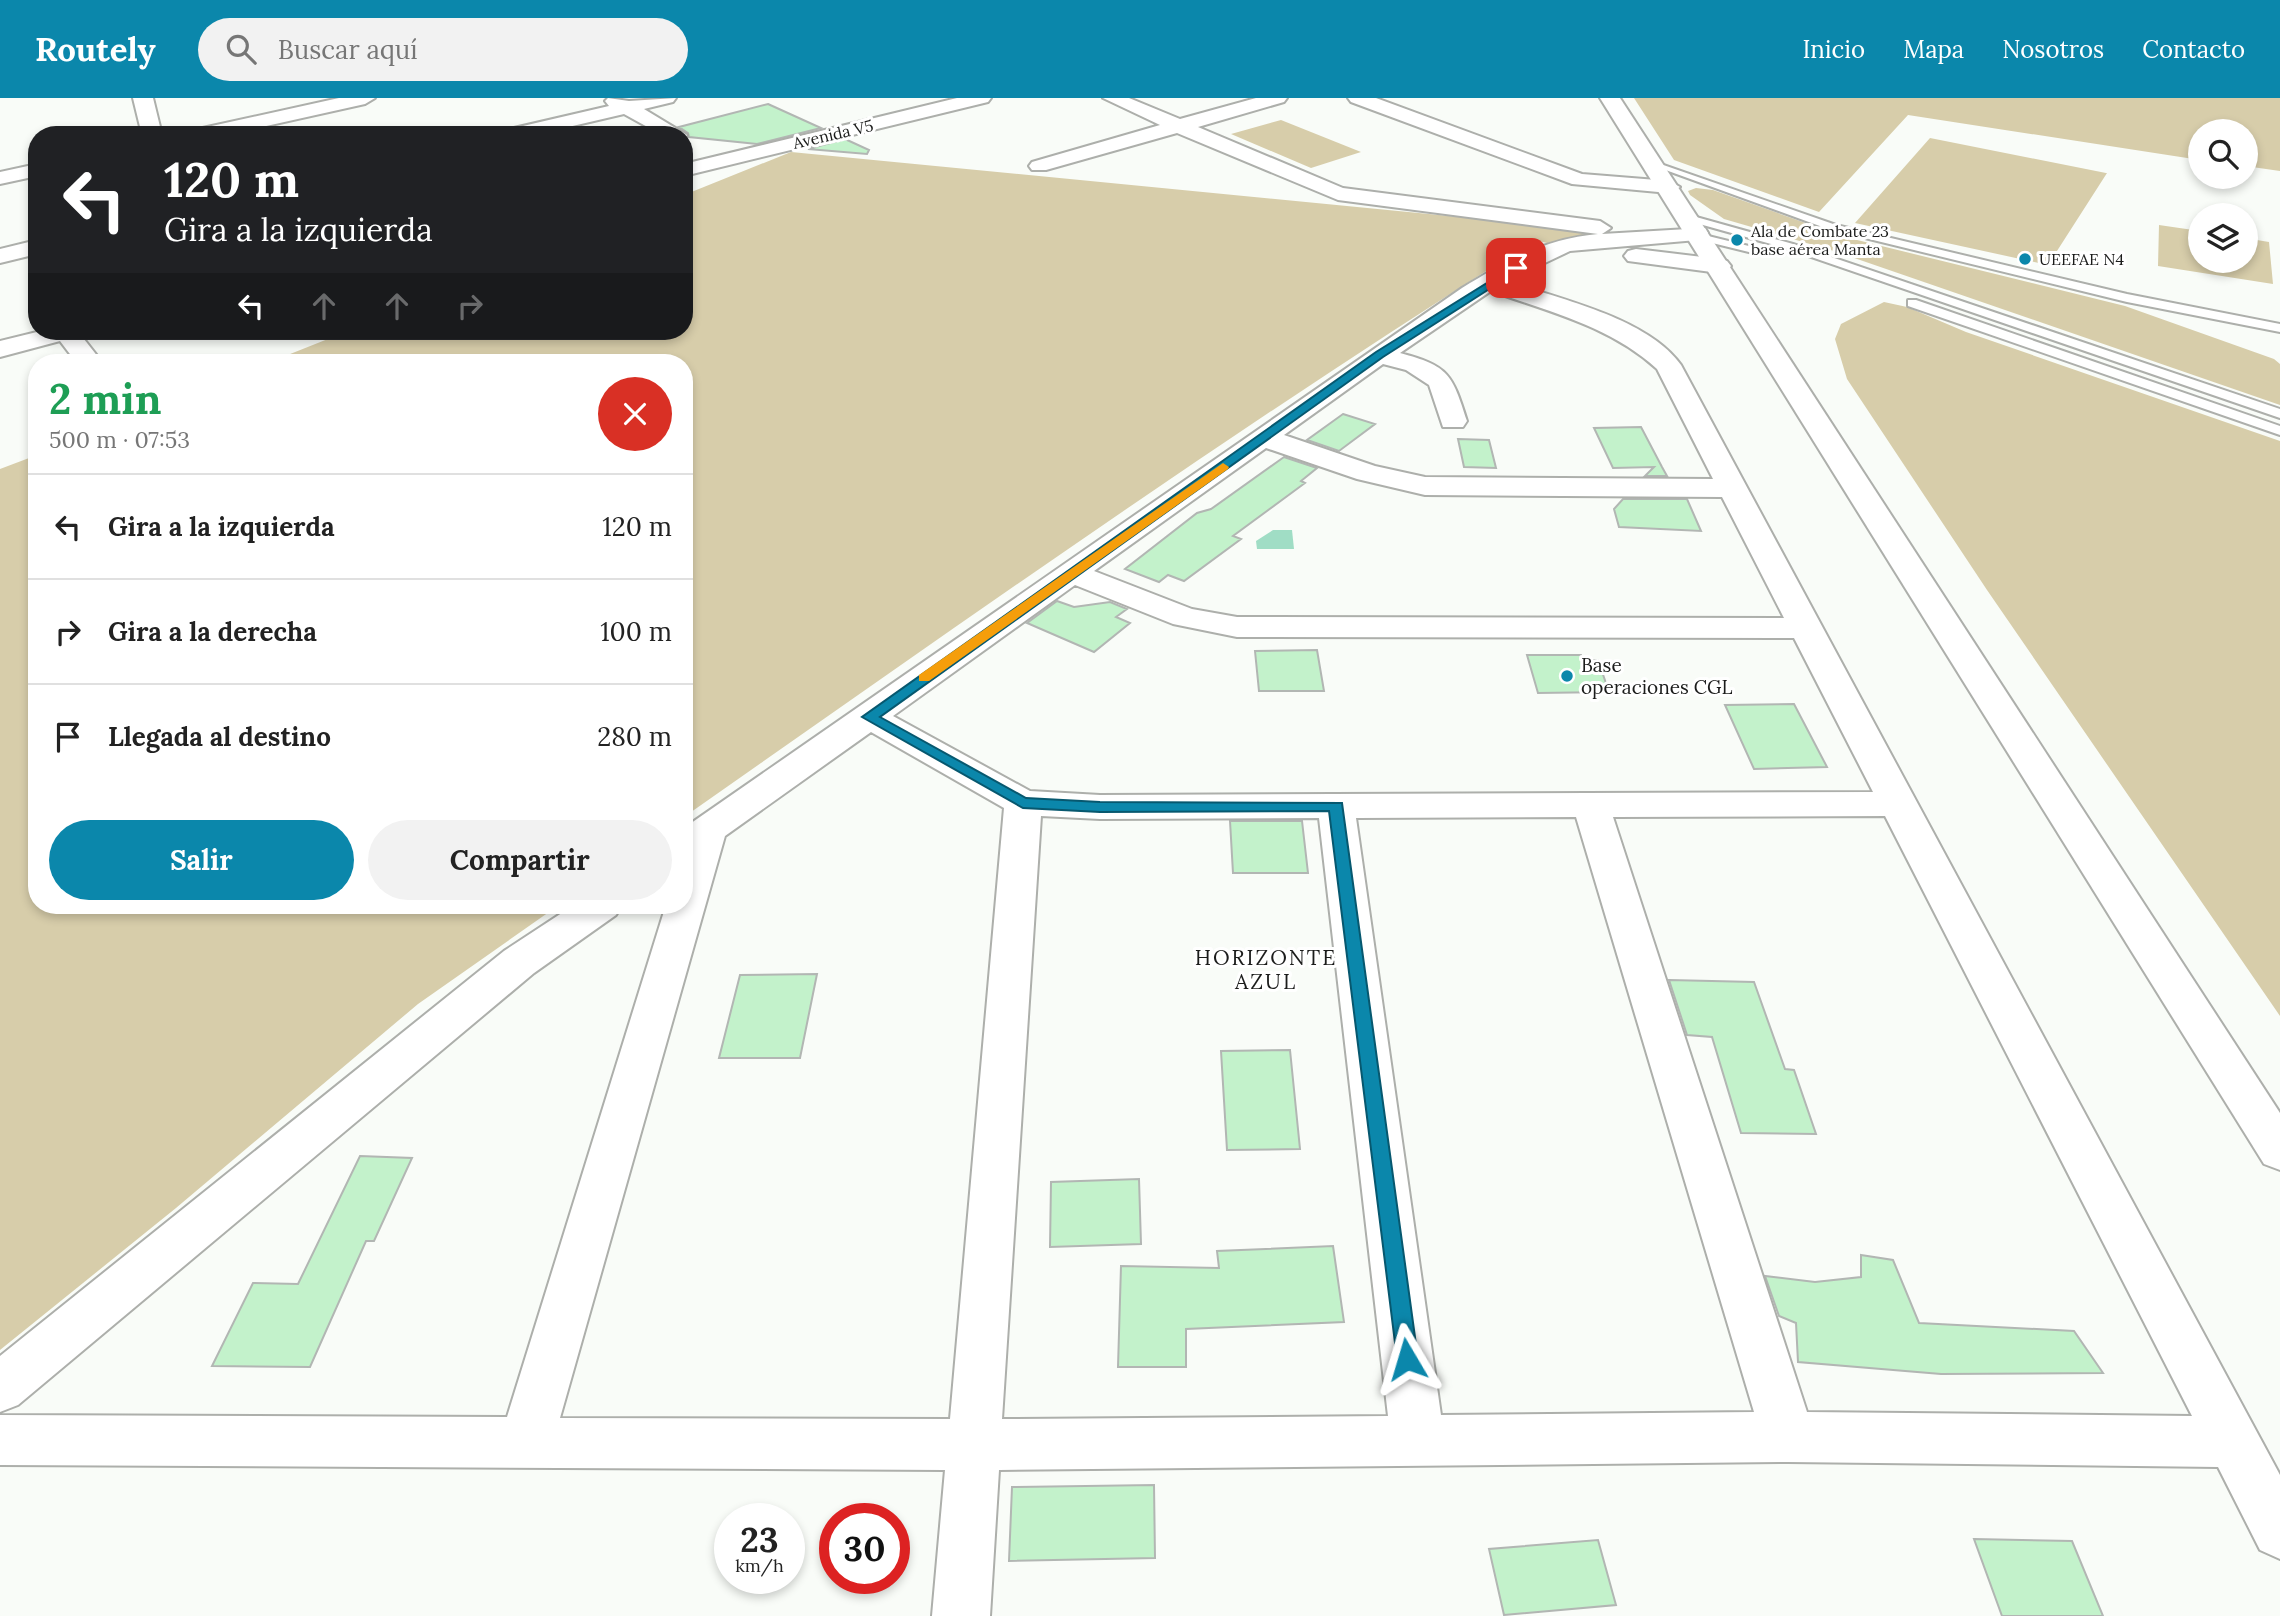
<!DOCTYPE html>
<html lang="es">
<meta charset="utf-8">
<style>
:root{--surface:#fff;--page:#f2f2f2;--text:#222;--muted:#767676;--line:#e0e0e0;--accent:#0b87ab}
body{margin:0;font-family:Lora,serif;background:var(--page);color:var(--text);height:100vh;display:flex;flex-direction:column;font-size:26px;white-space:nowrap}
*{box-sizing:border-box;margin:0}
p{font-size:23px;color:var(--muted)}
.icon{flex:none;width:38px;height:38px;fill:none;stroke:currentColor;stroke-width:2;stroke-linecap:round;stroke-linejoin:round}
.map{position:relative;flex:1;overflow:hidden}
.sheet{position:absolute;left:28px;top:256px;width:665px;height:560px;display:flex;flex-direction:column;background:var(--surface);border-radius:28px;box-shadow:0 4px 10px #0003}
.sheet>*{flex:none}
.hud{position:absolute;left:28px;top:28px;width:665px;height:214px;border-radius:28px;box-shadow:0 4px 10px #0003;background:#202124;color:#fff;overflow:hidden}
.fabs{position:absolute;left:2188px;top:21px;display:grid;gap:14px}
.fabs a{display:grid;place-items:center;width:70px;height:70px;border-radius:50%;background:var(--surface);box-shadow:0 4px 10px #0003;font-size:35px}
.speed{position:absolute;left:714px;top:1405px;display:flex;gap:14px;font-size:35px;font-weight:700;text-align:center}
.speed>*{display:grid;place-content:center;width:91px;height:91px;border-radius:50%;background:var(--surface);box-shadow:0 4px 10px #0003;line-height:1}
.speed small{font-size:18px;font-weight:400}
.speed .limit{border:10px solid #d22;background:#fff;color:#111}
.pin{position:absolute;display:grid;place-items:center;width:60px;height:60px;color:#fff;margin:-30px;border-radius:14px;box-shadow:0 4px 10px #0006}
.me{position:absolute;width:77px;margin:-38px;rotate:353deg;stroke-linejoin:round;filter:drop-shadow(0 0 5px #0008)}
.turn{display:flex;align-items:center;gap:24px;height:147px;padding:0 21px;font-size:32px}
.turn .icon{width:91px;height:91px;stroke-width:2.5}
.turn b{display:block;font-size:49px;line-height:60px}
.lanes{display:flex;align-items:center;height:66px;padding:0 21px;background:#0003;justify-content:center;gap:35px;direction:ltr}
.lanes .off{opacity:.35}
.round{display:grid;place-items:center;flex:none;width:74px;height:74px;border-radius:37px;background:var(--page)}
.headline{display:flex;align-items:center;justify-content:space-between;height:119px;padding:0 21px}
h1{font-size:42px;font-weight:700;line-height:52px;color:#1e9e55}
.action{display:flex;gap:14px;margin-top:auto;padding:14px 21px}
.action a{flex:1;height:80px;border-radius:42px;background:var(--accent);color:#fff;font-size:28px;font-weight:700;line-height:80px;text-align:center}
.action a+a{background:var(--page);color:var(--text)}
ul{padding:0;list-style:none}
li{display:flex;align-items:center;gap:21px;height:105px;padding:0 21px;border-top:2px solid var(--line)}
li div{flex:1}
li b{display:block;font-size:26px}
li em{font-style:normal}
header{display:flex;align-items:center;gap:42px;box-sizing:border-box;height:98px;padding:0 35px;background:var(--accent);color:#fff}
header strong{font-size:33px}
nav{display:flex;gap:38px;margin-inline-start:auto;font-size:24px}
.search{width:490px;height:63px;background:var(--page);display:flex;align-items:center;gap:18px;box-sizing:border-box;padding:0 24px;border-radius:38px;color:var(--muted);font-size:26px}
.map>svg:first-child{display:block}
.green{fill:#d7cdaa}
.water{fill:#a0ddc5}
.building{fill:#c3f2cb;stroke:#b2b6b3;stroke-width:2}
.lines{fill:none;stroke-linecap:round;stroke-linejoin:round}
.service-casing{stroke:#adafab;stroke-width:4}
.minor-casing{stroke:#adafab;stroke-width:4}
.tertiary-casing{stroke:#adafab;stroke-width:4}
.service{fill:#fff;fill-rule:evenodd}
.minor{fill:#fff;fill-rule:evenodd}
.tertiary{fill:#fff;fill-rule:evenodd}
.route{fill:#0b87ab;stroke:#07586f;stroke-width:2}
.slow{fill:#f59e0b}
.poi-dot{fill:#0b87ab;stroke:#fff;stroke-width:2.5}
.labels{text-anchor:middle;stroke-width:6;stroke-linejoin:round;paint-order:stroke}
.far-street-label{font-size:16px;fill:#1b1c1b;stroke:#fff}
.far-poi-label{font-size:16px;fill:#1b1c1b;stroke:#fff;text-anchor:start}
.poi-label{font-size:19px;fill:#1b1c1b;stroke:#fff;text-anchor:start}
.neighbourhood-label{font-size:21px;letter-spacing:2px;fill:#1b1c1b;stroke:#fff}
</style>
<header>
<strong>Routely</strong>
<div class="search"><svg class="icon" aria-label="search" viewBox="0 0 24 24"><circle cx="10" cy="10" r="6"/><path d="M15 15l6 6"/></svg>Buscar aquí</div>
<nav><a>Inicio</a><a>Mapa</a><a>Nosotros</a><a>Contacto</a></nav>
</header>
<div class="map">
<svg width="2280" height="1518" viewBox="0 0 2280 1518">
<rect width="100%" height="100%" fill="#f9fcf8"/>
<path class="green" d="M1634,0H2280V73L2245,68V33H2200V62L1908,17L1819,114L1674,62Z
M1281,22L1361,54L1311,70L1231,36Z
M1930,40L2106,75H2107L2048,167L1855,125Z
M791,54L1553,128L1621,137L1547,145L1535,142C1245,324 965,522 684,719V264H270L348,233H684V97Z
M1696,90L1713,92L1845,139L2125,208L2274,261L2280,266V307L1834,153L1724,121L1690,97L1688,93Z
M2159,127L2200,133V163H2245V140L2269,144L2273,186L2158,168Z
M1884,204L1907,209L1966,234L2280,343V918L1987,492L1847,281L1835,241L1841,226Z
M37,357V807H559L418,906L176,1110L0,1252V371Z"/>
<path class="water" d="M1273,432H1292L1294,451H1257L1256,443Z"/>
<path class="building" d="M768,6L821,30L757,46L689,39L688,35L679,29Z
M845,41L869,52L867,56L808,51Z
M1343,316L1375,326L1339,353L1307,342Z
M1641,329L1662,369L1667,378H1645L1654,369L1613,370L1594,330Z
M1458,341L1489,342L1496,370L1464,369Z
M1284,359L1317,370L1301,383L1305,385L1233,438L1241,441L1184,483L1168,477L1159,484L1125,471L1197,415L1211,411Z
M1623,401H1687L1701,433L1619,429L1614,411Z
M1057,503L1074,509L1110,504L1127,511L1116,519L1130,525L1094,554L1027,525Z
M1317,552L1324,593H1259L1255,553Z
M1527,557H1581L1583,562H1598L1609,594L1538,595Z
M1794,606L1827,669L1754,671L1725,607Z
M1230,723H1302L1308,775H1233Z
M817,876L800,960H719L740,877Z
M1669,882L1754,884L1785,971L1794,972L1816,1036L1741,1035L1712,939L1687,937Z
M1290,952L1300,1051L1227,1052L1221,953Z
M360,1058L412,1060L374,1143H366L310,1269L212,1268L253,1185L298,1186Z
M1139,1081L1141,1146L1050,1149L1051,1084Z
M1333,1148L1344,1224L1186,1231V1269H1118L1121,1168L1219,1170L1217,1153Z
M1861,1157L1893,1162L1919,1225L2074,1233L2103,1275L1941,1276L1798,1264L1796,1225L1779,1218L1765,1178L1815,1184L1861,1179Z
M1154,1387L1155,1460L1009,1463L1012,1389Z
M1974,1441L2072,1443L2103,1518H2002Z
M1598,1442L1616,1507L1504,1517L1489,1451Z"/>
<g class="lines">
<g class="service-casing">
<path id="service" d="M1649,62L1836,127L2127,196L2280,226V234L2127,204L1828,131L1649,66Z
M1689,117L1793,146L2280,311V320L1785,150L1685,122L1683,120Z
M1700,136L1761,151L1763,153L1757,156L1696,141V137Z
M1908,202H1916L2280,328V337L1908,208Z"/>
</g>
<g class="minor-casing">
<path id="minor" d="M133,0H153L162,37H142Z
M339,0H375L365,6L226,37H188L198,31Z
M608,0L629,3L676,0L673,4L644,11L687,37L684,41V37H662L624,16L534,37H498L501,33L609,8L605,3Z
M957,0H991L988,4L684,78V66Z
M1103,0H1129L1180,21L1256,0H1287L1284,4L1198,29L1343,90L1600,123L1611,130L1602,136L1705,130L1708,135L1697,142L1570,153L1507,183C1559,201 1648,220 1681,267L2280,1377V1461L2260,1452L2218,1369L1788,1364L999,1372L990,1518H932L945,1372L0,1367V1317L507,1319L666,807H684V730L1462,190C1508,162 1544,141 1598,136L1338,102L1177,35L1046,72H1032L1029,68L1032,64L1160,27ZM1491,193C1549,214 1610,228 1657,271L1713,381L1425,379L1375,368L1284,337L1383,266L1406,272L1429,287L1443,329H1463L1467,323C1452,276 1449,268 1400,255ZM1266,350L1357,381L1425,397L1722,399L1784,520L1237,519L1192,511L1094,473ZM1075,487L1173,526L1237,539L1794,540L1873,694L1100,697L1030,693L893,618ZM871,634L1004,710L950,1321L560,1320L725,738ZM1041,718L1100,721L1319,720L1388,1318L1002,1321ZM1885,718L2192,1318L1807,1314L1613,719ZM1576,719L1754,1314L1441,1317L1356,720Z
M1348,0H1376L1582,76L1669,83L1680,89L1669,95L1572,86L1351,4Z
M37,66V78L0,86V74Z
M37,142V156L0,165V151Z
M1636,151L1719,161L1727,163L1731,168L1727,173L1719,175L1628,163L1624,158L1628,153Z
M41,233H82L80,236L102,264H76L60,243L0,259V243Z
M574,807H622L616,817L534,875L18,1307L0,1314V1258L504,853Z"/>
</g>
<g class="tertiary-casing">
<path id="tertiary" d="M1600,0H1620L2280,1015V1072L2264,1066Z"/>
</g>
<use href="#service" class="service"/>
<use href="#minor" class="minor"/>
<use href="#tertiary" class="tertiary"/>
</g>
<path class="route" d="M1516,167L1519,172L1383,259L880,619L1026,700L1100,704L1342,705L1418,1261L1415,1268L1407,1271L1400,1268L1397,1261L1329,713L1100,714L1023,710L862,619L1376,254Z"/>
<path class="slow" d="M1223,365L1229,369L1228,371L929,583H919V577Z"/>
<g class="poi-dot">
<circle cx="1737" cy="142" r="7"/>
<circle cx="2025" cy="161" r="7"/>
<circle cx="1567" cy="578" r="7"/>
</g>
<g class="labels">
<g class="far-street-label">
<text transform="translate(833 36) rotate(-13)" y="6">Avenida V5</text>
</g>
<g class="far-poi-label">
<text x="1751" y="139">Ala de Combate 23<tspan x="1751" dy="18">base aérea Manta</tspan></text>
<text x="2039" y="167">UEEFAE N4</text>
</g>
<g class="poi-label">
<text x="1581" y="574">Base<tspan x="1581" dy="22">operaciones CGL</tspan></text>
</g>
<g class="neighbourhood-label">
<text x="1266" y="867">HORIZONTE<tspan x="1266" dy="24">AZUL</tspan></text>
</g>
</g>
</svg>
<div class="fabs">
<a><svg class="icon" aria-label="search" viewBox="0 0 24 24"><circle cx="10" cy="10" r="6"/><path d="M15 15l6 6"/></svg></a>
<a><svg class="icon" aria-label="layers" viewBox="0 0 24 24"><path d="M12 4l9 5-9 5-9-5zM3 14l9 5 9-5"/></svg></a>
</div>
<div class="speed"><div>23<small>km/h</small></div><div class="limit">30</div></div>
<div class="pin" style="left:1516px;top:170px;background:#d93025"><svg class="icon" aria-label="arrive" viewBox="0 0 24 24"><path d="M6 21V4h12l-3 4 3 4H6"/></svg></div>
<svg class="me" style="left:1407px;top:1261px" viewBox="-20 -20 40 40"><path d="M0-17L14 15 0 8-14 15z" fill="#0b87ab" stroke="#fff" stroke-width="4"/></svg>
<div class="hud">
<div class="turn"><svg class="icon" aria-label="left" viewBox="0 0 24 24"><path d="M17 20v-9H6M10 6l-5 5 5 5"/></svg><div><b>120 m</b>Gira a la izquierda</div></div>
<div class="lanes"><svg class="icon" aria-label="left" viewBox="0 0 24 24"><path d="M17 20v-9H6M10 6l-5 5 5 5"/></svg><svg class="icon off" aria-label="ahead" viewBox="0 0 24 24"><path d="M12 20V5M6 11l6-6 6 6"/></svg><svg class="icon off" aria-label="ahead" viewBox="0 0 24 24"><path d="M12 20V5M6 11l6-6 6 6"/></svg><svg class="icon off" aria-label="right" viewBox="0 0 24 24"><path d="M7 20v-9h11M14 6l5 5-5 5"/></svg></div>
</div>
<section class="sheet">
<div class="headline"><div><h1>2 min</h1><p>500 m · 07:53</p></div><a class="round" style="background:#d93025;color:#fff"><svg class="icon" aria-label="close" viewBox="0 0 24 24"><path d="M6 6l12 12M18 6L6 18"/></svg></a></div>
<ul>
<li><svg class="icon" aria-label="left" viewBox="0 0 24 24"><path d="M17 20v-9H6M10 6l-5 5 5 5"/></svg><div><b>Gira a la izquierda</b></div><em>120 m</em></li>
<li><svg class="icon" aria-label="right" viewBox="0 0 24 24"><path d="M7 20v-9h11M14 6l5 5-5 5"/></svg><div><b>Gira a la derecha</b></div><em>100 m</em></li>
<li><svg class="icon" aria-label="arrive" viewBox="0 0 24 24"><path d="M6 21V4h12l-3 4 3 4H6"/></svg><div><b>Llegada al destino</b></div><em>280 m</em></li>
</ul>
<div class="action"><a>Salir</a><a>Compartir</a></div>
</section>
</div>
